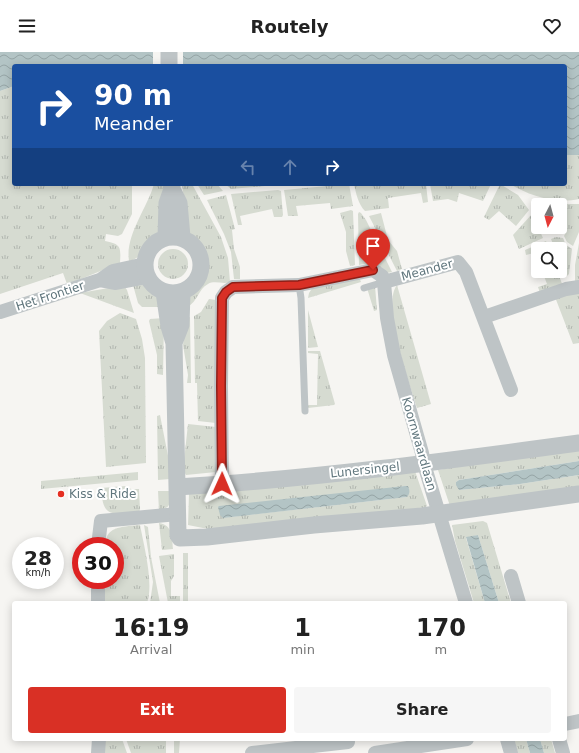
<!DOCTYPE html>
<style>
:root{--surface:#fff;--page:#f6f6f6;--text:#222;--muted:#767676;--accent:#d93025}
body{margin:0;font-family:"DejaVu Sans",sans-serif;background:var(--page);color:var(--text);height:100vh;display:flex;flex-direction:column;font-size:15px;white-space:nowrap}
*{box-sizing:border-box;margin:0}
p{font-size:13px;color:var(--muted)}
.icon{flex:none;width:22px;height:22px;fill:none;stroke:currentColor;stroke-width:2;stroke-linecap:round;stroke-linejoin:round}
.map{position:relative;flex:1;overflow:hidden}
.panel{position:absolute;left:12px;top:549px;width:555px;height:140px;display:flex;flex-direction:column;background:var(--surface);border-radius:4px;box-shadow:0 2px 10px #0003}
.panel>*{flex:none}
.guide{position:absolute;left:12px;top:12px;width:555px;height:122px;border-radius:4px;box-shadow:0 2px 10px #0003;background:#1a4fa0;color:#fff;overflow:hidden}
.needle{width:26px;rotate:186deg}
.fabs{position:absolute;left:531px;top:146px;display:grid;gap:8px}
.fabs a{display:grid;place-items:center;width:36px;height:36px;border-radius:4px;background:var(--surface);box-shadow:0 2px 10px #0003;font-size:20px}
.speed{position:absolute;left:12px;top:485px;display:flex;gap:8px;font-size:20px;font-weight:700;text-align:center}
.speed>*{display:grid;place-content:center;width:52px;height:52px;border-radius:50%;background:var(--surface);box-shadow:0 2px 10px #0003;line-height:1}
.speed small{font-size:10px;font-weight:400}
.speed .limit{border:6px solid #d22;background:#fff;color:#111}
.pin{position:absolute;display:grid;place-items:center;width:34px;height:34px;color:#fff;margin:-41px -17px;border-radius:50% 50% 50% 0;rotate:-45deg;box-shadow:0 0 4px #0007}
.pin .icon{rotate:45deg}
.me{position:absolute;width:44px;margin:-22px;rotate:1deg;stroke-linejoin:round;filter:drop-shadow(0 0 3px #0008)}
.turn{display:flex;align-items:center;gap:14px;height:84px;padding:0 16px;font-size:18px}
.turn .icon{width:52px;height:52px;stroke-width:2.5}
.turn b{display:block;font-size:28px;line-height:34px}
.lanes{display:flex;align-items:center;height:38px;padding:0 16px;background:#0003;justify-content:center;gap:20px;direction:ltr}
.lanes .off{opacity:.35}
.eta{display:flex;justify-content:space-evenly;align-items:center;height:68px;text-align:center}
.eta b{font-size:24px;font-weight:600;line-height:28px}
.action{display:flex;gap:8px;margin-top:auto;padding:8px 16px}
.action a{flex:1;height:46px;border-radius:4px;background:var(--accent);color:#fff;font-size:16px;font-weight:600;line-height:46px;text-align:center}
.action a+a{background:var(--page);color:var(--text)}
header{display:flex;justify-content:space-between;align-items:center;height:52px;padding:0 16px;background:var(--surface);font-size:18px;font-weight:600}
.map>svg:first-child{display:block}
.grass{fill:url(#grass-tufts);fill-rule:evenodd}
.water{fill:url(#water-waves)}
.pier{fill:#f6f5f2}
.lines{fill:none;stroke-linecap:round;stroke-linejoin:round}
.service{stroke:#bec4c6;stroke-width:7}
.minor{stroke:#bec4c6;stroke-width:14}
.tertiary{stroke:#bec4c6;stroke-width:17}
.route-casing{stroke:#8d1f18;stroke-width:10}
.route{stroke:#d93025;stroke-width:7}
.poi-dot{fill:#e52f22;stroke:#fff;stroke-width:1.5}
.labels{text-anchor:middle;stroke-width:4;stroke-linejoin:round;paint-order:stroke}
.street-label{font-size:12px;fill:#60767d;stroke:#fff}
.poi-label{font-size:12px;fill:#60767d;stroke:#fff;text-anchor:start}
</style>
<header><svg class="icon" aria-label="menu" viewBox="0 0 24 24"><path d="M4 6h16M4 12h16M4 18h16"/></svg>Routely<svg class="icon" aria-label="heart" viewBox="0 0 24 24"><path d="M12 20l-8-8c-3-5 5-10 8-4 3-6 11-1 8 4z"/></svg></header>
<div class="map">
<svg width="579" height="701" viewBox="0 0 579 701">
<defs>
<pattern id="grass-tufts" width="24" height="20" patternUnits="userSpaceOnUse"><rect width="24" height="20" fill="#d6dbd1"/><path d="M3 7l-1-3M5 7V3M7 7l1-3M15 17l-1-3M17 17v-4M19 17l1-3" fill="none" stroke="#b1b6af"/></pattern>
<pattern id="water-waves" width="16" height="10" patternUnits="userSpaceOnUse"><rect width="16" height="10" fill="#b3c4c5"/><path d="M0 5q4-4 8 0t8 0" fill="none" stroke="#95a4a5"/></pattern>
</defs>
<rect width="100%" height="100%" fill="#f6f5f2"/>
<path class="grass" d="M14,34V132H132V162L122,182L118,184L106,182L105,189C121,192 121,195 120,211L81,227L67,232L63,221L0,242V39Z
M565,103H579V147C555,152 530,144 510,132H565Z
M154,132H164C163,144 164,165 160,176C158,183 151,187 147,193C141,201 139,207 129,209C125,183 147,157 154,132Z
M182,132H192L221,185L228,206L230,230C223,233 215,228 208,232C198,237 198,250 187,255L188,245L200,232L204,224L206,214L205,205L201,194L188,179Z
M197,132H217L223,139L204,143Z
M225,132H286L231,137Z
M349,132L353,154L331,157L330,151L296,154L298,164H288L284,138Z
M354,132H426L428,150L423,151L421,141L388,146L389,156L365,159C358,152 356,141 354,132Z
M430,132H491L483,149L459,141L457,150L448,147L433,149Z
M500,132L518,143L529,158L516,174L499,159L489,168L484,165Z
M278,138L281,139L283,163L282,165H274L272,157L240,164L242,173H238L231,142Z
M226,143L235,177L232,178L234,197L240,215V227H234L231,200L224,182L207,148Z
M531,148L564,152H579V180L573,194L567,190L564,184L566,180L565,176L560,173V153H538V162L531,152Z
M351,158L353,159L355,213L350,214L346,199V180L340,161Z
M359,160L361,161L366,168L392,220L387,221C376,214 373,210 359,213L358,162Z
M381,161L388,188L397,199L402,217L397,219L369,164Z
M532,162L543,186L519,197L513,183Z
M556,185L563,186L566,193L572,197L569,222L567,224L566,223L560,210V197H555L551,187Z
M546,189L549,197H538V210L534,201L526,203L525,198Z
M579,191V232H575V213Z
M158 212a15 15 0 1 1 30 0a15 15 0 1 1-30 0Z
M542,219H557L563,234L540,241L538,235L547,232Z
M359,225L361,230L308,246L309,241L313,235Z
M140,232C155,238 157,241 161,255H142L138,251L133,233Z
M397,233L431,352L417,356C410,333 381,253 397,233Z
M120,234L125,235L127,238L134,261L80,241Z
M375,234L377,258L374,259L367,236Z
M579,240V291L573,292L555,245Z
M209,247L216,248V371L198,369L197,331H195L194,264L201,260Z
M308,258L318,295L308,296Z
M120,261L136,267L142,287L145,306L146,411L106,415L99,279L107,269Z
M190,265L191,331H187L188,323L183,293L186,266Z
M164,266L163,323L157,322V303L149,269L150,267Z
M308,299H320L335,352L334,353L308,356L307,353H317L318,302L308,301Z
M160,363L170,414V427L158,428L157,364Z
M188,372L216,375V420L186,423L183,418Z
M579,394V409L459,428L456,430L459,438L520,432L579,423V436L450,454L438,418Z
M415,419L427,454L422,458L223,480L188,473L189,442ZM405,434L409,436L407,445L221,466Z
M138,420V428L41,437V429Z
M126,434L131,437H139L140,457L139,461C112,461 103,468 101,436Z
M158,439H170C170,451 172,455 159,459Z
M483,469L487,471L511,551H499L478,483L466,486L485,551H474L455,489L452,473Z
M159,471C173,473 172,486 173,497L162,498Z
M140,473C144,494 154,532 147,551H105V528H115V494H106C104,473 125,475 140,473Z
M144,473L148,475L151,505L160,551H150L153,530Z
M183,501H188V551H183Z
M174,502V524L171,529V544H180V551H168L159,504Z
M105,687H122L127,701H105Z
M126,687H166V701H131Z
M174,687H180L179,701H174Z
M514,687H526L530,701H518Z
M540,687H551L555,701H544Z"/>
<path class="water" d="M0,0H579V103H565V14H14V34L0,39Z
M579,409V423L520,432L459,438L456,433V430L459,428Z
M405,434H408C410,438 410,442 407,445L223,466L220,463L218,455L219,454Z
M478,483L499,551H485L466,485Z
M526,687H540L544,701H530Z"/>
<path class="pier" d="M153,0H183V14H153Z"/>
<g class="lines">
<path class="service" d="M299,233L301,246L305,359
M364,236L384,230"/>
<path class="minor" d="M100,228L116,231L147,225
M384,230L387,266L394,303L422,401L424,412L466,551
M0,260L100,228L113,219L145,212
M484,265L566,237L579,235
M222,433L221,334L222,246L226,240L233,235L299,233L373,218L382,224L384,230L458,210L466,220L511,338
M98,494L101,469L178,462
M511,524L519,551
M98,528V551
M565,672L579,669
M507,687L511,701
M559,687L563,701
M98,701L99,687
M252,701L348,690
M375,701L467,687"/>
<path class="tertiary" d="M169,0V14
M172,137L179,151L182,185
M145 213a28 28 0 1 1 56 0a28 28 0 1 1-56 0Z
M166,185L167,151L172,137V132
M164,240L169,274L174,291L178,483L180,486L207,485L314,473L422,464L579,442
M174,291L181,273L182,240
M177,435C312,427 446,409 579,391"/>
</g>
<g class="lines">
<g class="route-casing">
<path id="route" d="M222,432L221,334L222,246L226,240L233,235L299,233L373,218"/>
</g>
<use href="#route" class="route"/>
</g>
<circle class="poi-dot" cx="61" cy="442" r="4"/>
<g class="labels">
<g class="street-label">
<text transform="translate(427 218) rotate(-15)" y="4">Meander</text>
<text transform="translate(50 244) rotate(-18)" y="4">Het Frontier</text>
<text transform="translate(419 392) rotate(74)" y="4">Koornwaardlaan</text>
<text transform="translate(365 418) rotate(-6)" y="4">Lunersingel</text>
</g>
<g class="poi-label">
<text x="69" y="446">Kiss &amp; Ride</text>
</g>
</g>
</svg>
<div class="fabs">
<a><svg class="needle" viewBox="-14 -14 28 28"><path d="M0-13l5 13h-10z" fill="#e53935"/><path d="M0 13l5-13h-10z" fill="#767676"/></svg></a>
<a><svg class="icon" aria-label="search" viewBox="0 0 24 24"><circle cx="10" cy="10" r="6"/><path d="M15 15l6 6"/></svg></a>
</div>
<div class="speed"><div>28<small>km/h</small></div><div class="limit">30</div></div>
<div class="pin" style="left:373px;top:218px;background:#d93025"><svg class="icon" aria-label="arrive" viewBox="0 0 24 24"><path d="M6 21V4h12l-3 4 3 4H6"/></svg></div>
<svg class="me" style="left:222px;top:432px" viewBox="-20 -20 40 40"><path d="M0-17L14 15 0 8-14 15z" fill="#d93025" stroke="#fff" stroke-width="4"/></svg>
<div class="guide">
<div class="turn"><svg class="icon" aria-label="right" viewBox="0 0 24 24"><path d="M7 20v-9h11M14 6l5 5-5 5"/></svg><div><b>90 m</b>Meander</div></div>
<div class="lanes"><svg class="icon off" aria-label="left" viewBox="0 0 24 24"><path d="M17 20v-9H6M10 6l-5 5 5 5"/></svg><svg class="icon off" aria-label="ahead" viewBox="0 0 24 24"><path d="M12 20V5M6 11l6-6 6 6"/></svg><svg class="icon" aria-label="right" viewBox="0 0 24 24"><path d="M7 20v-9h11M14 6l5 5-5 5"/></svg></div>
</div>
<section class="panel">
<div class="eta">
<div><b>16:19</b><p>Arrival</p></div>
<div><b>1</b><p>min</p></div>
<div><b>170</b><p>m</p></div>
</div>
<div class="action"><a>Exit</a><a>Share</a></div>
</section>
</div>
